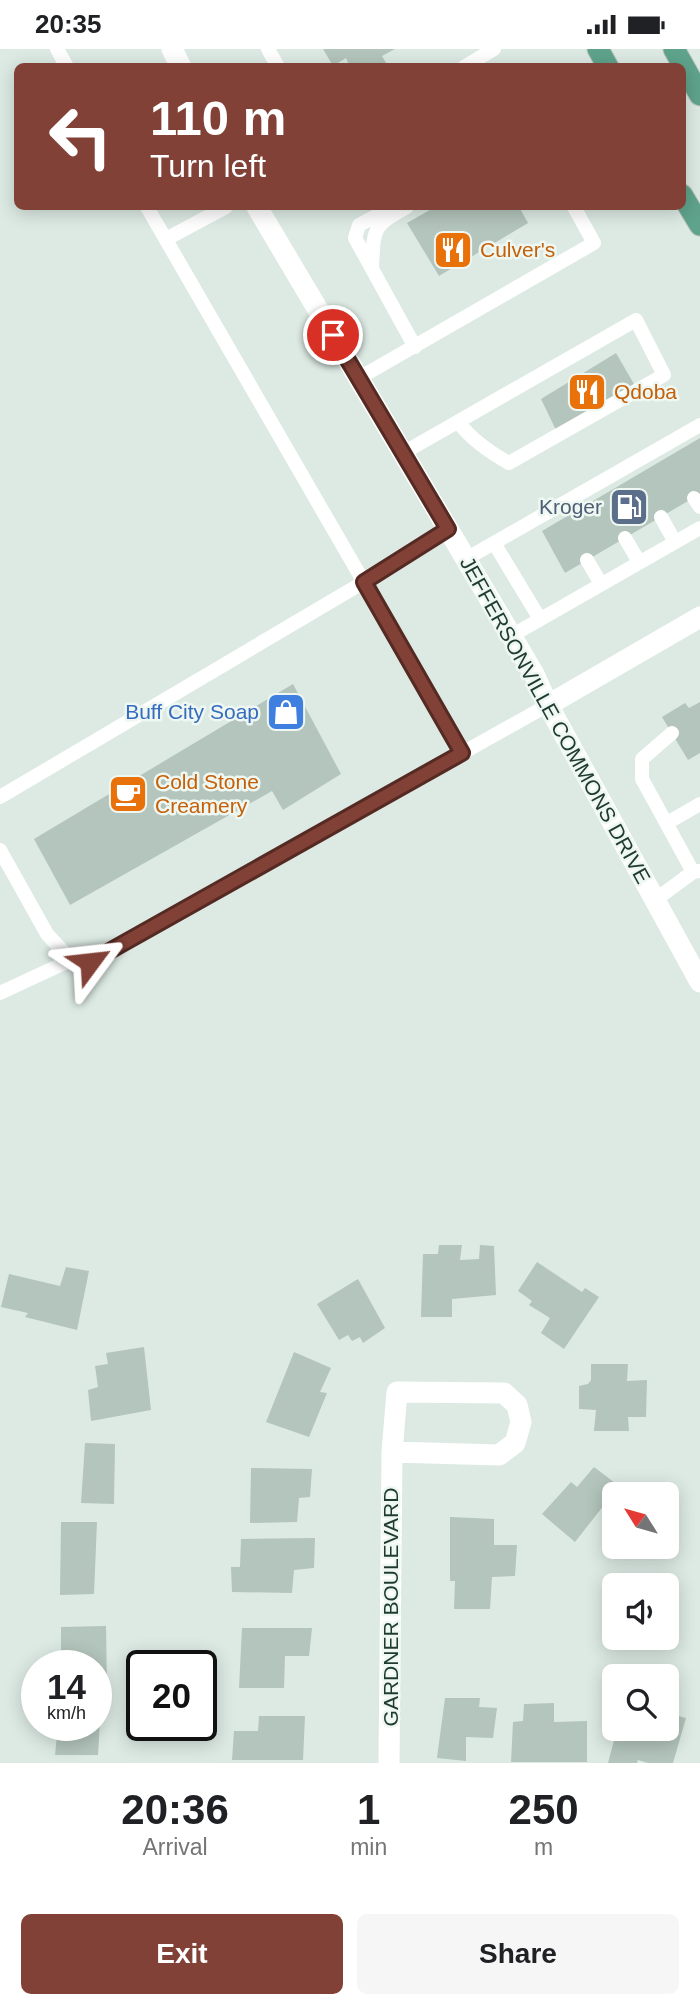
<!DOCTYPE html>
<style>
:root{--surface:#fff;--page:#f6f6f6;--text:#202124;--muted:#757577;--accent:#824136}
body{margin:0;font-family:Helvetica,sans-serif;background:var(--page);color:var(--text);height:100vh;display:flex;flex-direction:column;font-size:26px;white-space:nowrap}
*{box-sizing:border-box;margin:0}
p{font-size:23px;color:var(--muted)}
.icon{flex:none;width:38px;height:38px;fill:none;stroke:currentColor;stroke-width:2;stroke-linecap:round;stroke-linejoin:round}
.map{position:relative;height:1714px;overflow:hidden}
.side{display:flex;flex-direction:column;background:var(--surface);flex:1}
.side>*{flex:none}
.hud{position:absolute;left:14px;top:14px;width:672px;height:147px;border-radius:10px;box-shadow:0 4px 18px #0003;background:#824136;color:#fff;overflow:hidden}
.needle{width:46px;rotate:307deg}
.fabs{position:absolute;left:602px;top:1433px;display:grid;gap:14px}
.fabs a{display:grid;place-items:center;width:77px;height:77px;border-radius:10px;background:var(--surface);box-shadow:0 4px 18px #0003;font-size:35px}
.speed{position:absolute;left:21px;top:1601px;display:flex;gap:14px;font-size:35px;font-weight:700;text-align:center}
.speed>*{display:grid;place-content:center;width:91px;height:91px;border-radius:50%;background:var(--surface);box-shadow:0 4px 18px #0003;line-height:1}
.speed small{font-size:18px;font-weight:400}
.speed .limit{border:4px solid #111;border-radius:10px;background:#fff;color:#111}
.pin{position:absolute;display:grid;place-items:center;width:60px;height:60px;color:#fff;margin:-30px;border:4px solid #fff;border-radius:50%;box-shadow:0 2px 7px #0007}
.me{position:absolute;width:77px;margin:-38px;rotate:60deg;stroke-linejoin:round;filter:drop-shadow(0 0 5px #0008)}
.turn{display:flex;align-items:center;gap:24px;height:147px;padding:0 21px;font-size:32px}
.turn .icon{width:91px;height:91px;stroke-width:2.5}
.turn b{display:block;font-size:49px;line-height:60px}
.eta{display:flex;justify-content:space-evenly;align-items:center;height:119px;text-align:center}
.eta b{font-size:42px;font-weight:600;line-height:49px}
.button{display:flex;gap:14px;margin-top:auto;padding:14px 21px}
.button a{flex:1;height:80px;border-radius:10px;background:var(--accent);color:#fff;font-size:28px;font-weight:600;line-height:80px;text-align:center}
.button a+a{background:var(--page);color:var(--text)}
.status{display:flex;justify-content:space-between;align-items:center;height:49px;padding:0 35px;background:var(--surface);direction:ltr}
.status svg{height:19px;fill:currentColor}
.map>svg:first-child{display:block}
.building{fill:#b3c5bc}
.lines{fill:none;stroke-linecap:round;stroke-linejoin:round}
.primary-casing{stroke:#bcc4c1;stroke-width:23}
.lane{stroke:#fff;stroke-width:14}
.street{stroke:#fff;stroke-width:21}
.primary{stroke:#5fa38c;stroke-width:21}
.route-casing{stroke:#542a23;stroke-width:18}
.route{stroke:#824136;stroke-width:12}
.labels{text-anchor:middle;stroke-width:5;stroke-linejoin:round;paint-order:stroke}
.food-label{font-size:21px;fill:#c56008;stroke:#eef7f2;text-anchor:start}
.service-label{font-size:21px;fill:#4e5e75;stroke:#eef7f2;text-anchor:end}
.shop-label{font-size:21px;fill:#366cbe;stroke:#eef7f2;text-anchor:end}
.street-label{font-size:21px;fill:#1e3a31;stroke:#eef7f2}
</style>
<div class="status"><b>20:35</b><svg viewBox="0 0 49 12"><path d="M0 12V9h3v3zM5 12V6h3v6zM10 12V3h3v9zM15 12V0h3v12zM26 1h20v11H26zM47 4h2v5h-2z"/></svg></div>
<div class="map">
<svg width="700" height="1714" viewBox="0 0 700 1714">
<rect width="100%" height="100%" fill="#ddeae4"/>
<path class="building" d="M323,0H395L382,7L386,14L380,18H350L346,9L333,17Z
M435,158H519L528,174L439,227L407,174Z
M616,304L634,335L556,381L541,350Z
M700,389V445L565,524L542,482Z
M293,635L341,725L283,761L272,742L70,856L34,790Z
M700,653V704L688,711L662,668L685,654L689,659Z
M439,1196H462L460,1211L479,1210L480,1196L494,1197L496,1246L452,1250V1268H421L423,1205H438Z
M537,1213L582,1243L585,1239L599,1248L564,1300L541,1284L550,1269L529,1256L532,1252L518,1242Z
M66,1218L89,1222L77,1281L25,1268L28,1264L1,1258L9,1225L60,1237Z
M358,1230L385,1279L363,1294L360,1288L352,1292L348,1286L339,1291L317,1255Z
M144,1298L151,1361L91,1372L88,1341L98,1338L95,1317L108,1315L106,1304Z
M294,1303L331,1319L320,1343L327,1344L309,1388L266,1373Z
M591,1315H628L627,1332L647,1331L646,1368H628L629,1382H594L596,1361L579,1360V1337L588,1335L591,1331Z
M85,1394L115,1395L114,1455L81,1454Z
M594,1418L619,1437L575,1493L542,1465L571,1433L577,1438Z
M251,1419L312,1420L310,1448L299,1449L297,1473L250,1474Z
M450,1468L494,1470V1496H517L515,1527L492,1528L490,1560H454L455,1532H450Z
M61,1473H97L94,1545L60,1546Z
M315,1489L314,1519L294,1521L292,1544L232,1543L231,1518H240L241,1490Z
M106,1577L107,1637L96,1636V1617H70V1610H61V1578Z
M242,1579H312L309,1607H285L284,1639H239Z
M445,1649H480L479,1658L497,1659L493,1689L466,1688V1712L437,1709Z
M554,1654V1673L587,1672V1713H511L513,1673L523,1672L524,1655Z
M96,1655H101L98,1706H55L58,1676H96Z
M667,1664L686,1669L673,1714H648L638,1711L637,1714H608L617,1680H667Z
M259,1667H305L303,1711H232L234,1682H258Z"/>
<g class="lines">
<g class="primary-casing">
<path id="primary" d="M598,0L608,18
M674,0L700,46
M682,146L700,176"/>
</g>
<path class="lane" d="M57,0L67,18
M268,0L278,18
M464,18L494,0
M147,158L462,703
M393,158L359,176L355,189L415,298
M166,190L226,158
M372,219C374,178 372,178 407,158
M359,329L594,194L574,158
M403,404L636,271L664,326L509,414C489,403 472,391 458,373
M694,449L700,458
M661,468L675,493
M625,489L639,513
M494,494L540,570
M466,510L700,376
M587,511L601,535
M511,587L700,479
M672,684L642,710V730L693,823
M0,748L364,533L448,480
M667,774L700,755
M0,801L47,885L71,911L90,913L548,656
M655,851L693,823L700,822
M0,944L71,911"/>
<path class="street" d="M172,0L181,18
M257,158L534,625L548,656L700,933
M548,656L700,568
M397,1343L504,1344L517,1356L521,1373L515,1394L499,1406L392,1403Z
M389,1714L392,1403"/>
<use href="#primary" class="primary"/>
</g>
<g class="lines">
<g class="route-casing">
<path id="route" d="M90,913L462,704L364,533L448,480L333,286"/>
</g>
<use href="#route" class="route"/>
</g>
<defs>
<g id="restaurant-square" transform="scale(2.0125)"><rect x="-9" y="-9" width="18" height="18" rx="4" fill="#e8710a" stroke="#eef7f2"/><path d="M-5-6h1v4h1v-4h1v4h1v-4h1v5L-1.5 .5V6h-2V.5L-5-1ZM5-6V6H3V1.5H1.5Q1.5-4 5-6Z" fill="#fff"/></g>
<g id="fuel-square" transform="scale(2.0125)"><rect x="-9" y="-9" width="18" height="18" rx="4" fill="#5c6f8a" stroke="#eef7f2"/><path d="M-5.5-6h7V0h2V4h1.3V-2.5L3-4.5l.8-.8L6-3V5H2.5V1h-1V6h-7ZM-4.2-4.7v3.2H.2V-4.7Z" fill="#fff"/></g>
<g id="shop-square" transform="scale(2.0125)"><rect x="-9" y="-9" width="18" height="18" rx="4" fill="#3f7fe0" stroke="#eef7f2"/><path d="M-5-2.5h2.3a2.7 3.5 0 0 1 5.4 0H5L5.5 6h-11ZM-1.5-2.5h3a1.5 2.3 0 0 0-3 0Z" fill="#fff"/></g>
<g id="cafe-square" transform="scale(2.0125)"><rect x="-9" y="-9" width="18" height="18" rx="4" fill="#e8710a" stroke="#eef7f2"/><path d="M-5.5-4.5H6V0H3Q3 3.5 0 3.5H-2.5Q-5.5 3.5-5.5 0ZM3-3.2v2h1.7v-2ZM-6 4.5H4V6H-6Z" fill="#fff"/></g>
</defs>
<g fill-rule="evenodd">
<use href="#restaurant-square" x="453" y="201"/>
<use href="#restaurant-square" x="587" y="343"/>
<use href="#fuel-square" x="629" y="458"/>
<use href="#shop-square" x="286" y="663"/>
<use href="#cafe-square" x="128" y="745"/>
</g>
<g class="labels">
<g class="food-label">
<text x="480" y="208">Culver's</text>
<text x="614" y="350">Qdoba</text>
<text x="155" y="740">Cold Stone<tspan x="155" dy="24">Creamery</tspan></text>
</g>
<g class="service-label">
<text x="602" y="465">Kroger</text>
</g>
<g class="shop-label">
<text x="259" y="670">Buff City Soap</text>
</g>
<g class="street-label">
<text transform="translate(555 671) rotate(61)" y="7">JEFFERSONVILLE COMMONS DRIVE</text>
<text transform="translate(391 1558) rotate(-90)" y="7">GARDNER BOULEVARD</text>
</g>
</g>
</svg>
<div class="fabs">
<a><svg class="needle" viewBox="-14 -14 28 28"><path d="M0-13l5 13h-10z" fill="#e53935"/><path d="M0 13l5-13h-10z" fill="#757577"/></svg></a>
<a><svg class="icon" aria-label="sound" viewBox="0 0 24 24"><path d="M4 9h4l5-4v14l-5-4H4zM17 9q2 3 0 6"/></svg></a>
<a><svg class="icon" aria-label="search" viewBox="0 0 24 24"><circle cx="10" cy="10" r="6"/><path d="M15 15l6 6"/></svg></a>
</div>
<div class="speed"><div>14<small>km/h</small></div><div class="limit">20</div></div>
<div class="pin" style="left:333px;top:286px;background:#d93025"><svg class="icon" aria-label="arrive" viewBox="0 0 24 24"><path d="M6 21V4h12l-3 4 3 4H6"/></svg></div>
<svg class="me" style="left:90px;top:913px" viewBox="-20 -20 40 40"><path d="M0-17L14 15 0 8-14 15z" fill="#824136" stroke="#fff" stroke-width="4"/></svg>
<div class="hud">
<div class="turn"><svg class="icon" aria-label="left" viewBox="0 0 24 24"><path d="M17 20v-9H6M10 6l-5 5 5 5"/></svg><div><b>110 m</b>Turn left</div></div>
</div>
</div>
<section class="side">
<div class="eta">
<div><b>20:36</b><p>Arrival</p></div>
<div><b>1</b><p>min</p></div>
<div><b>250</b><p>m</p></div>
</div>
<div class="button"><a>Exit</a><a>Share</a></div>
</section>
